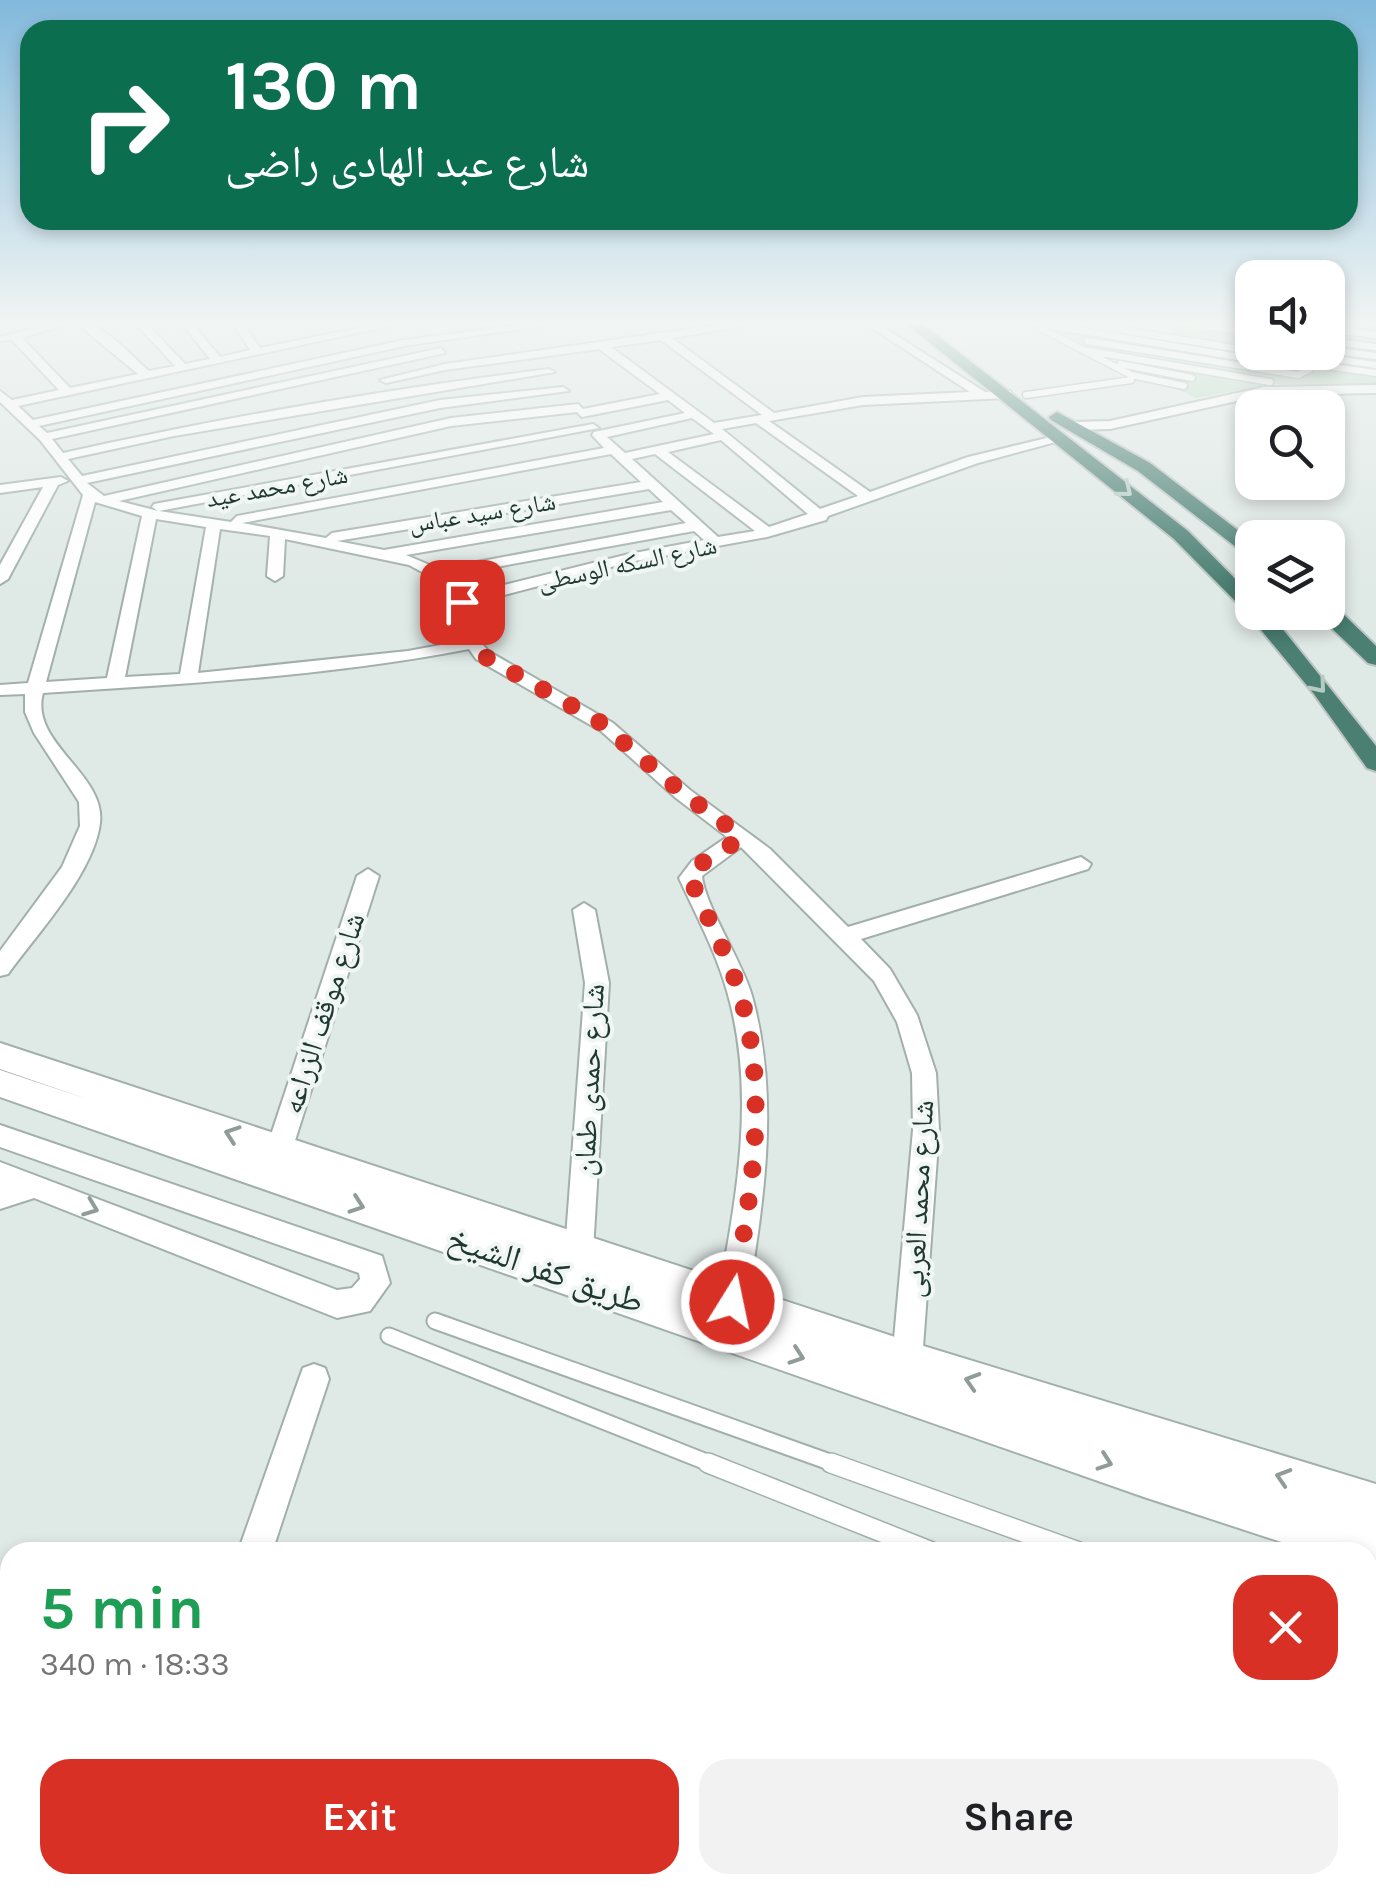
<!DOCTYPE html>
<meta charset="utf-8">
<style>
:root{--surface:#fff;--page:#f2f2f2;--text:#202124;--muted:#757577;--accent:#d93025}
body{margin:0;font-family:Karla,"Noto Naskh Arabic",sans-serif;background:var(--page);color:var(--text);height:100vh;display:flex;flex-direction:column;font-size:38px;white-space:nowrap}
*{box-sizing:border-box;margin:0}
p{font-size:32px;color:var(--muted)}
.icon{flex:none;width:55px;height:55px;fill:none;stroke:currentColor;stroke-width:2;stroke-linecap:round;stroke-linejoin:round}
.map{position:relative;flex:1;overflow:hidden}
.drawer{position:absolute;left:0px;top:1542px;width:1378px;height:352px;display:flex;flex-direction:column;background:var(--surface);border-radius:30px 30px 0 0;box-shadow:0 5px 15px #0003}
.drawer>*{flex:none}
.banner{position:absolute;left:20px;top:20px;width:1338px;height:210px;border-radius:30px;box-shadow:0 5px 15px #0003;background:#0b6e4f;color:#fff;overflow:hidden}
.buttons{position:absolute;left:1235px;top:260px;display:grid;gap:20px}
.buttons a{display:grid;place-items:center;width:110px;height:110px;border-radius:20px;background:var(--surface);box-shadow:0 5px 15px #0003;font-size:50px}
.pin{position:absolute;display:grid;place-items:center;width:85px;height:85px;color:#fff;margin:-42px;border-radius:20px;box-shadow:0 5px 15px #0006}
.me{position:absolute;width:110px;margin:-55px;rotate:10deg;stroke-linejoin:round;filter:drop-shadow(0 0 8px #0008)}
.turn{display:flex;align-items:center;gap:35px;height:210px;padding:0 40px;font-size:45px}
.turn .icon{width:130px;height:130px;stroke-width:2.5}
.turn b{display:block;font-size:70px;line-height:85px}
.round{display:grid;place-items:center;flex:none;width:105px;height:105px;border-radius:30px;background:var(--page)}
.overview{display:flex;align-items:center;justify-content:space-between;height:170px;padding:0 40px}
h1{font-size:60px;font-weight:700;line-height:75px;color:#1e9e55}
.action{display:flex;gap:20px;margin-top:auto;padding:20px 40px}
.action a{flex:1;height:115px;border-radius:30px;background:var(--accent);color:#fff;font-size:40px;font-weight:700;line-height:115px;text-align:center}
.action a+a{background:var(--page);color:var(--text)}
.map>svg:first-child{display:block}
.green{fill:#b9d9c2}
.lines{fill:none;stroke-linecap:round;stroke-linejoin:round}
.service-far2-casing{stroke:#a2b0ac;stroke-width:9}
.service-far1-casing{stroke:#a2b0ac;stroke-width:19}
.service-casing{stroke:#a2b0ac;stroke-width:22}
.minor-casing{stroke:#a2b0ac;stroke-width:4}
.tertiary-casing{stroke:#a2b0ac;stroke-width:4}
.trunk-casing{stroke:#bcc3c2;stroke-width:4}
.service-far2{stroke:#fff;stroke-width:6}
.service-far1{stroke:#fff;stroke-width:15}
.service{stroke:#fff;stroke-width:19}
.minor{fill:#fff;fill-rule:evenodd}
.tertiary{fill:#fff;fill-rule:evenodd}
.trunk{fill:#4a7f72;fill-rule:evenodd}
.oneway{stroke:#b5ccc6}
.oneway2{stroke:#909c98}
.route{stroke:#d93025;stroke-width:18;stroke-dasharray:0 32.4}
.labels{text-anchor:middle;stroke-width:8;stroke-linejoin:round;paint-order:stroke}
.far-street-label{font-size:25px;fill:#213832;stroke:#eff6f3}
.street-label{font-size:30px;fill:#213832;stroke:#eff6f3}
.near-street-label{font-size:35px;fill:#213832;stroke:#eff6f3}
</style>
<div class="map">
<svg width="1376" height="1894" viewBox="0 0 1376 1894">
<rect width="100%" height="100%" fill="#dfe9e5"/>
<path class="green" d="M1040,322H1252V352H1328V322H1376V384H1271L1196,398Z"/>
<g class="lines">
<g class="service-far2-casing">
<path id="service-far2" d="M1030,322L1310,369
M1121,322L1169,330
M1179,322L1252,333
M1370,322L1376,323
M1079,323L1252,351
M1041,328L1131,375L1184,386
M1328,329L1376,335
M1087,341L1298,375L1310,369L1315,352
M1328,341L1376,347
M1083,350L1270,382
M1328,350L1376,356
M1265,352L1313,360
M1314,356L1376,365
M1120,364L1192,378
M1312,364L1376,373
M1026,395L1131,380V375"/>
</g>
<g class="service-far1-casing">
<path id="service-far1" d="M435,1321L838,1465
M389,1336L714,1465"/>
</g>
<g class="service-casing">
<path id="service" d="M708,1463L932,1552
M831,1463L1079,1552
M1368,1656L1376,1660
M1368,1720L1376,1723"/>
</g>
<g class="minor-casing">
<path id="minor" d="M56,322H73L22,338L70,388L138,374L75,322C103,322 128,353 149,371L175,366L134,322H145L185,364L210,359L181,322H191L220,357L250,350L232,322H242L260,348L388,322H408L18,406L33,420L404,340L540,322H569L404,346L39,426L47,433L441,348L445,353L52,439L63,453C224,417 386,389 549,369L555,372L174,436L68,459L82,476L440,400L563,387L569,391L440,408L87,483L104,496L451,418L578,404L583,409L660,394L599,349L445,370L386,383L380,380L445,364L738,322H765L672,338L774,413L863,397L970,392L863,322H875L985,392L1010,391L1012,394L1006,398L863,405L769,421L870,492L968,457L1063,434V440L978,463L828,516L826,520L767,537L630,562L500,596L477,597L468,608L472,631L488,651L613,723L690,790L770,849L848,927L1081,857L1091,864L1088,869L861,939L890,969L917,1015L936,1073L939,1130L922,1361L918,1371L907,1376L896,1371L892,1361L913,1130L912,1073L897,1022L874,981L741,847L702,876C704,904 742,961 752,996C780,1098 764,1200 747,1303L742,1313L732,1317L722,1313L717,1303C736,1200 757,1094 727,991C716,952 696,915 679,878L692,861L727,837L676,798L601,731L476,659L469,649C329,676 185,684 43,693C29,743 106,774 100,823C94,873 37,934 8,974L0,976V951L62,867L80,826L79,802L34,733L25,712V694L0,695V685L28,683L83,495L40,440L0,402V391L12,400L59,390L12,340L0,341V337ZM661,340L762,415L714,423L611,347ZM668,400L685,413L594,432L592,435L604,448L237,516L231,522L159,511L599,428L593,424L154,504L152,507L158,511L119,501L451,426L577,412L582,417ZM692,418L714,434L625,453L607,437ZM756,423L858,496L820,509L722,429ZM721,440L808,514L769,527L668,452ZM611,454L641,482L332,533L326,538L242,523ZM655,454L755,531L718,537L632,459ZM649,489L663,502L384,550L337,541ZM95,502L142,516L107,678L46,682ZM671,510L686,523L439,569L406,555ZM156,519L206,527L180,674L125,677ZM220,529L270,536L267,576L275,581L283,576L285,539L409,565L463,594L452,608L456,632L462,641L408,651L198,673ZM694,531L704,540L629,554L500,586L475,588L452,575Z
M1376,385V393L1264,395L1110,429L1073,430L1067,426L1073,422L1110,421L1264,387Z
M61,477L68,481L58,485L8,579L0,584V565L43,487L0,493V485Z
M368,869L379,876L292,1150L288,1158L279,1161L270,1158L266,1150L357,876Z
M584,903L595,910L609,983L593,1251L589,1260L579,1264L569,1260L565,1251L585,983L573,910Z
M0,1125L382,1256L390,1283L370,1311L337,1318L34,1198L0,1209V1162L337,1290L352,1288L360,1279L359,1273L0,1147Z
M314,1364L325,1368L329,1379L272,1552H238L299,1379L303,1368Z
M121,1885H161L158,1894H118Z
M1235,1885H1275L1277,1894H1237Z"/>
</g>
<g class="tertiary-casing">
<path id="tertiary" d="M0,1043L907,1341L1376,1484V1574L1368,1571V1552H1312L1144,1497L0,1097V1070L87,1099L0,1069Z"/>
</g>
<g class="trunk-casing">
<path id="trunk" d="M904,322H920L1188,531L1252,596V612H1269L1376,746V771L1367,768L1314,694L1247,613L1174,539Z
M1057,412L1150,463L1252,541V556L1245,554L1138,471L1051,420L1049,417Z
M1328,606L1336,607L1376,646V665L1368,663L1320,617L1318,612H1328Z"/>
</g>
<use href="#service-far2" class="service-far2"/>
<use href="#service-far1" class="service-far1"/>
<use href="#service" class="service"/>
<use href="#minor" class="minor"/>
<use href="#tertiary" class="tertiary"/>
<use href="#trunk" class="trunk"/>
</g>
<defs><path id="oneway-chevron" d="M-2-3.5L2.5 0L-2 3.5" fill="none" stroke-width="1.6" stroke-linecap="round" stroke-linejoin="round" transform="scale(2.5)"/></defs>
<g class="oneway">
<use href="#oneway-chevron" transform="translate(1125 490) rotate(39)"/>
<use href="#oneway-chevron" transform="translate(1319 686) rotate(50)"/>
</g>
<g class="oneway2">
<use href="#oneway-chevron" transform="translate(232 1134) rotate(-161)"/>
<use href="#oneway-chevron" transform="translate(357 1205) rotate(19)"/>
<use href="#oneway-chevron" transform="translate(91 1208) rotate(21)"/>
<use href="#oneway-chevron" transform="translate(797 1356) rotate(19)"/>
<use href="#oneway-chevron" transform="translate(972 1381) rotate(-163)"/>
<use href="#oneway-chevron" transform="translate(1105 1462) rotate(19)"/>
<use href="#oneway-chevron" transform="translate(1283 1477) rotate(-163)"/>
</g>
<linearGradient id="sky" x2="0" y2="1"><stop stop-color="#82b9dc"/><stop offset="0.55" stop-color="#f1f5f3"/><stop offset="1" stop-color="#f1f5f3" stop-opacity="0"/></linearGradient>
<rect width="1376" height="587" fill="url(#sky)"/>
<g class="lines">
<path class="route" d="M462,602L464,632L482,655L597,720L684,794L740,835C728,854 697,858 690,878C706,915 727,953 739,991C771,1094 750,1199 732,1302"/>
</g>
<g class="labels">
<g class="far-street-label">
<text transform="translate(277 486) rotate(-10)" y="9">شارع محمد عيد</text>
<text transform="translate(482 512) rotate(-9)" y="9">شارع سيد عباس</text>
<text transform="translate(627 563) rotate(-12)" y="9">شارع السكه الوسطى</text>
</g>
<g class="street-label">
<text transform="translate(323 1013) rotate(-72)" y="10">شارع موقف الزراعه</text>
<text transform="translate(589 1080) rotate(-87)" y="10">شارع حمدى طمان</text>
<text transform="translate(918 1199) rotate(-87)" y="10">شارع محمد العربى</text>
</g>
<g class="near-street-label">
<text transform="translate(546 1269) rotate(19)" y="12">طريق كفر الشيخ</text>
</g>
</g>
</svg>
<div class="buttons">
<a><svg class="icon" aria-label="sound" viewBox="0 0 24 24"><path d="M4 9h4l5-4v14l-5-4H4zM17 9q2 3 0 6"/></svg></a>
<a><svg class="icon" aria-label="search" viewBox="0 0 24 24"><circle cx="10" cy="10" r="6"/><path d="M15 15l6 6"/></svg></a>
<a><svg class="icon" aria-label="layers" viewBox="0 0 24 24"><path d="M12 4l9 5-9 5-9-5zM3 14l9 5 9-5"/></svg></a>
</div>
<div class="pin" style="left:462px;top:602px;background:#d93025"><svg class="icon" aria-label="arrive" viewBox="0 0 24 24"><path d="M6 21V4h12l-3 4 3 4H6"/></svg></div>
<svg class="me" style="left:732px;top:1302px" viewBox="-20 -20 40 40"><circle r="17" fill="#d93025" stroke="#fff" stroke-width="3"/><path d="M0-11L8 9 0 5-8 9z" fill="#fff"/></svg>
<div class="banner">
<div class="turn"><svg class="icon" aria-label="right" viewBox="0 0 24 24"><path d="M7 20v-9h11M14 6l5 5-5 5"/></svg><div><b>130 m</b>شارع عبد الهادى راضى</div></div>
</div>
<section class="drawer">
<div class="overview"><div><h1>5 min</h1><p>340 m · 18:33</p></div><a class="round" style="background:#d93025;color:#fff"><svg class="icon" aria-label="close" viewBox="0 0 24 24"><path d="M6 6l12 12M18 6L6 18"/></svg></a></div>
<div class="action"><a>Exit</a><a>Share</a></div>
</section>
</div>
